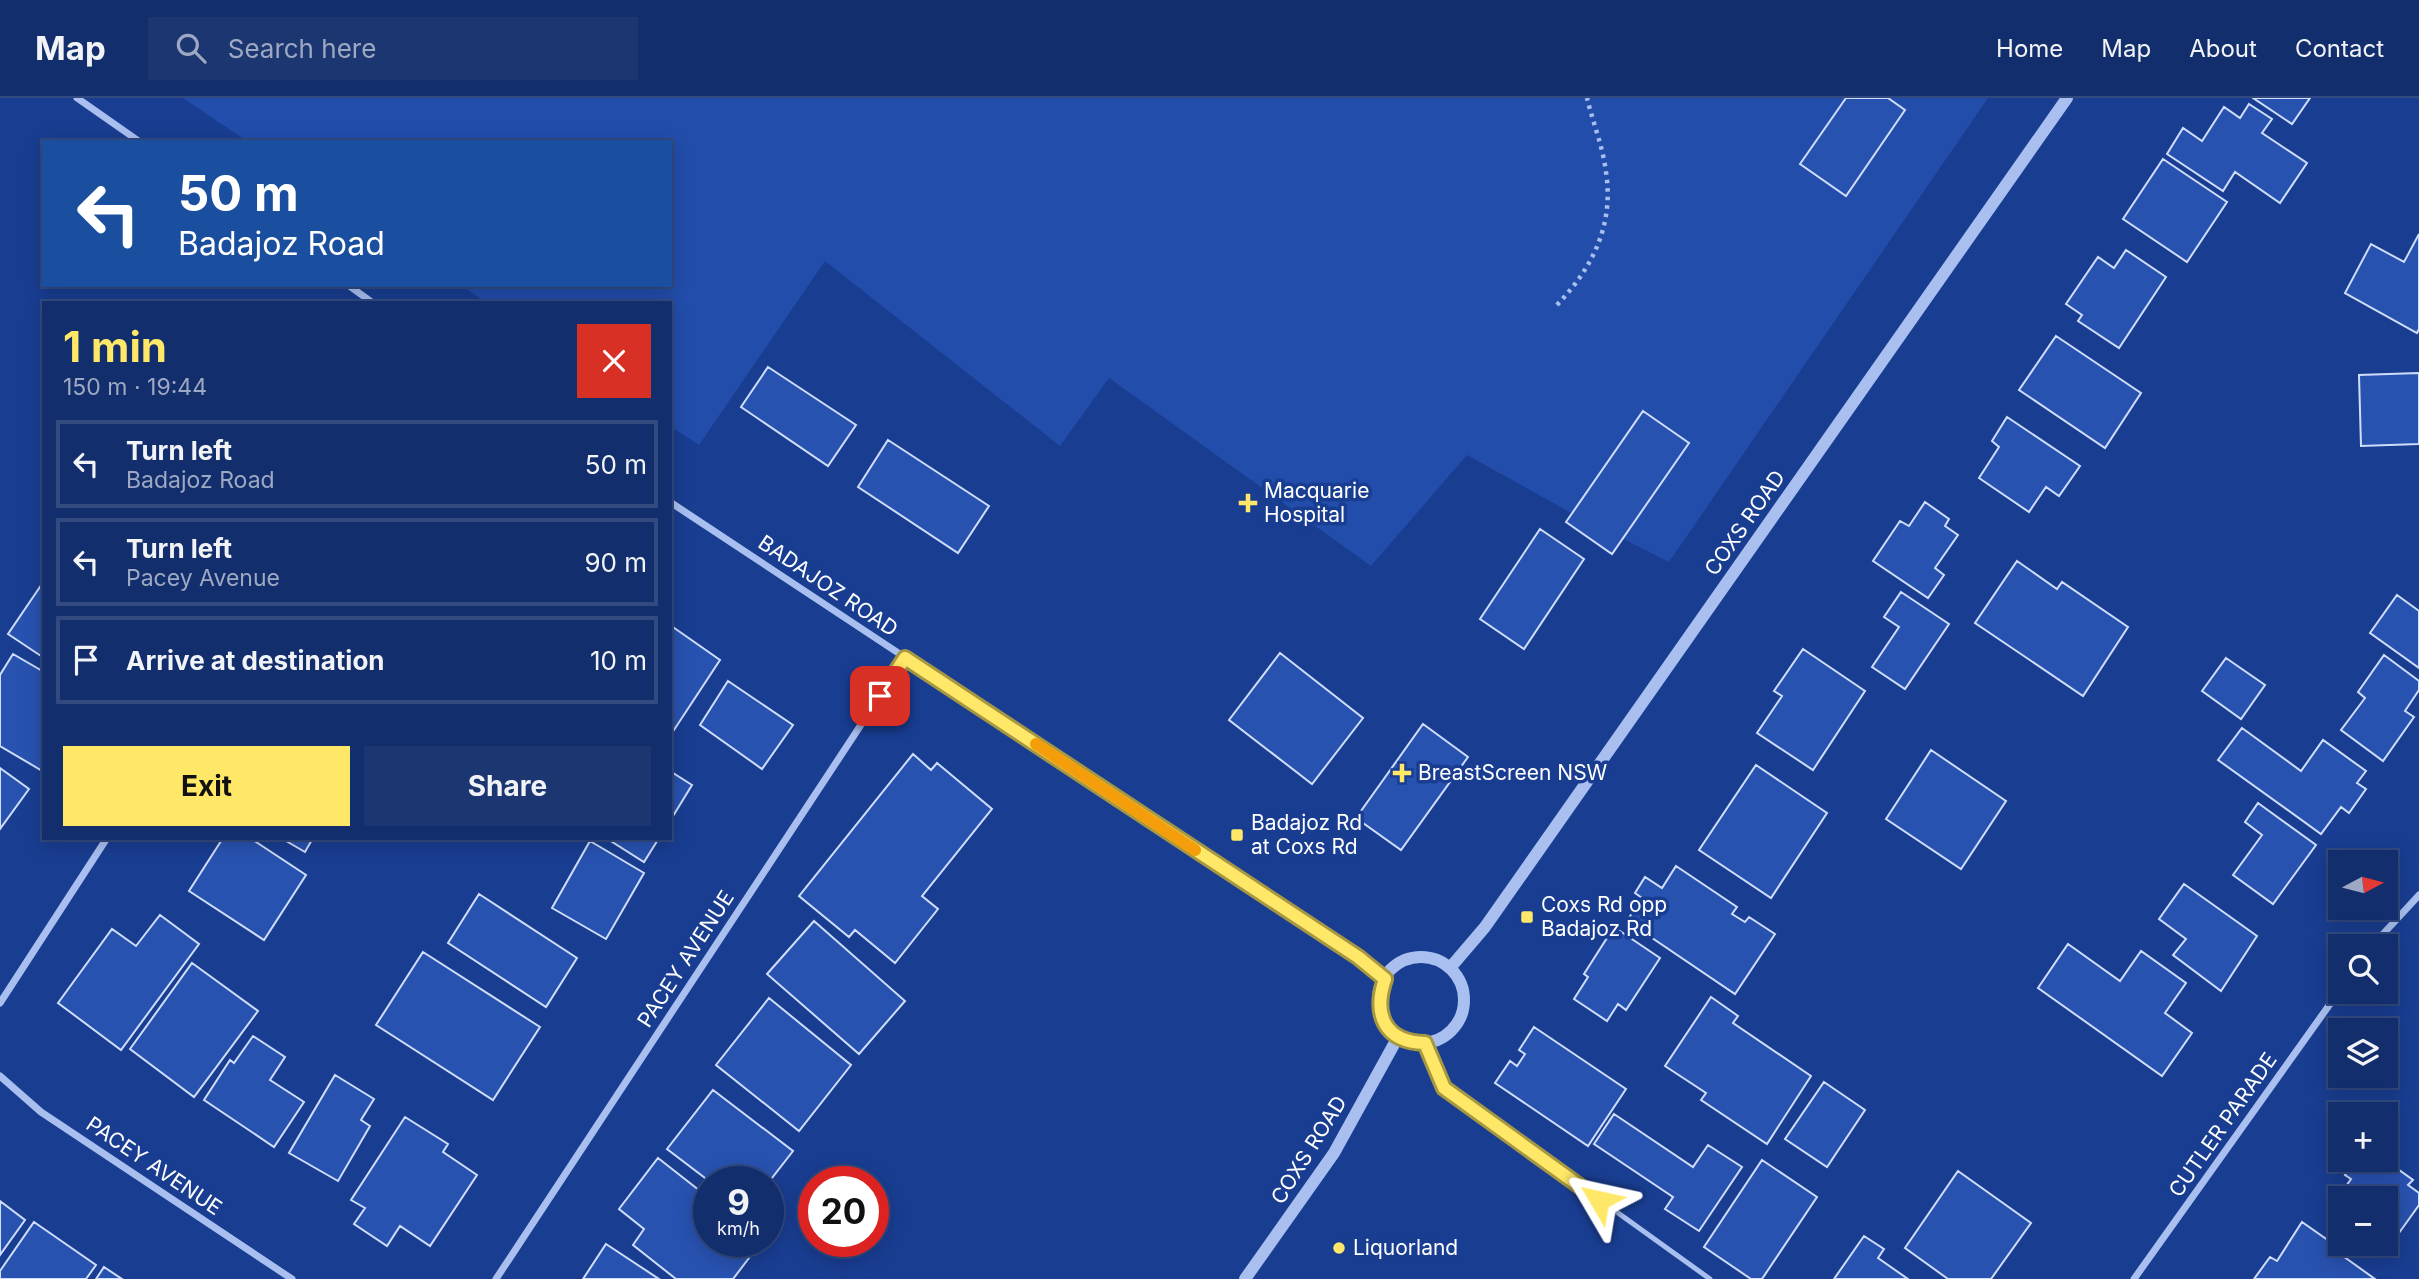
<!DOCTYPE html>
<meta charset="utf-8">
<style>
:root{--surface:#132e6d;--page:#1c3672;--text:#f1f3f6;--muted:#9da8c2;--line:#324a80;--accent:#ffe867}
body{margin:0;font-family:Inter,sans-serif;background:var(--page);color:var(--text);height:100vh;display:flex;flex-direction:column;font-size:26px;white-space:nowrap}
*{box-sizing:border-box;margin:0}
p{font-size:23px;color:var(--muted)}
.icon{flex:none;width:38px;height:38px;fill:none;stroke:currentColor;stroke-width:2;stroke-linecap:round;stroke-linejoin:round}
.map{position:relative;flex:1;overflow:hidden}
.drawer{position:absolute;left:42px;top:203px;width:630px;height:539px;display:flex;flex-direction:column;background:var(--surface);border-radius:0px;box-shadow:0 4px 18px #0003,0 0 0 2px var(--line)}
.drawer>*{flex:none}
.banner{position:absolute;left:42px;top:42px;width:630px;height:147px;border-radius:0px;box-shadow:0 4px 18px #0003,0 0 0 2px var(--line);background:#1a4fa0;color:#fff;overflow:hidden}
.needle{width:46px;rotate:83deg}
.fabs{position:absolute;left:2328px;top:752px;display:grid;gap:14px}
.fabs a{display:grid;place-items:center;width:70px;height:70px;border-radius:0px;background:var(--surface);box-shadow:0 4px 18px #0003,0 0 0 2px var(--line);font-size:35px}
.speed{position:absolute;left:693px;top:1068px;display:flex;gap:14px;font-size:35px;font-weight:700;text-align:center}
.speed>*{display:grid;place-content:center;width:91px;height:91px;border-radius:50%;background:var(--surface);box-shadow:0 4px 18px #0003,0 0 0 2px var(--line);line-height:1}
.speed small{font-size:18px;font-weight:400}
.speed .limit{border:10px solid #d22;background:#fff;color:#111}
.pin{position:absolute;display:grid;place-items:center;width:60px;height:60px;color:#fff;margin:-30px;border-radius:14px;box-shadow:0 4px 10px #0006}
.me{position:absolute;width:77px;margin:-38px;rotate:306deg;stroke-linejoin:round;filter:drop-shadow(0 0 5px #0008)}
.turn{display:flex;align-items:center;gap:24px;height:147px;padding:0 21px;font-size:32px}
.turn .icon{width:91px;height:91px;stroke-width:2.5}
.turn b{display:block;font-size:49px;line-height:60px}
.round{display:grid;place-items:center;flex:none;width:74px;height:74px;border-radius:0px;background:var(--page)}
.overview{display:flex;align-items:center;justify-content:space-between;height:119px;padding:0 21px}
h1{font-size:42px;font-weight:700;line-height:52px;color:var(--accent)}
.primary-button{display:flex;gap:14px;margin-top:auto;padding:14px 21px}
.primary-button a{flex:1;height:80px;border-radius:0px;background:var(--accent);color:#111;font-size:28px;font-weight:700;line-height:80px;text-align:center}
.primary-button a+a{background:var(--page);color:var(--text)}
ul{padding:0;list-style:none}
li{display:flex;align-items:center;gap:21px;height:88px;margin:0 14px 10px;padding:0 7px;border:4px solid var(--line);border-radius:0px}
li div{flex:1}
li b{display:block;font-size:26px}
li em{font-style:normal}
header{display:flex;align-items:center;gap:42px;box-sizing:border-box;height:98px;padding:0 35px;background:var(--surface);border-bottom:2px solid var(--line)}
header strong{font-size:33px}
nav{display:flex;gap:38px;margin-inline-start:auto;font-size:24px}
.search{width:490px;height:63px;background:var(--page);display:flex;align-items:center;gap:18px;box-sizing:border-box;padding:0 24px;border-radius:0px;color:var(--muted);font-size:26px}
.map>svg:first-child{display:block}
.green{fill:#224dab}
.building{fill:#2852b0;stroke:#cfddfb;stroke-width:2}
.lines{fill:none;stroke-linecap:round;stroke-linejoin:round}
.path{stroke:#a8bfef;stroke-width:4.5;stroke-dasharray:3.5 5;stroke-linecap:butt}
.service{stroke:#a8bfef;stroke-width:5}
.minor{stroke:#a8bfef;stroke-width:7}
.tertiary{stroke:#a8bfef;stroke-width:12}
.route-casing{stroke:#a69743;stroke-width:18}
.route{stroke:#ffe867;stroke-width:12}
.slow{stroke:#f59e0b;stroke-width:12}
.poi-dot{fill:#ffe867;stroke:#193d91;stroke-width:2.5}
.labels{text-anchor:middle;stroke-width:7;stroke-linejoin:round;paint-order:stroke}
.poi-label{font-size:21px;fill:#fff;stroke:#193d91;text-anchor:start}
.street-label{font-size:21px;fill:#fff;stroke:#193d91}
</style>
<header>
<strong>Map</strong>
<div class="search"><svg class="icon" aria-label="search" viewBox="0 0 24 24"><circle cx="10" cy="10" r="6"/><path d="M15 15l6 6"/></svg>Search here</div>
<nav><a>Home</a><a>Map</a><a>About</a><a>Contact</a></nav>
</header>
<div class="map">
<svg width="2419" height="1181" viewBox="0 0 2419 1181">
<rect width="100%" height="100%" fill="#193d91"/>
<path class="green" d="M183,0H1988L1669,464L1566,412L1467,357L1371,468L1109,280L1060,348L825,163L699,347L670,328V205H487L461,187H670V44H248Z"/>
<path class="building" d="M1846,0H1888L1905,12L1846,98L1800,66Z
M2253,0H2310L2292,26Z
M2249,6L2272,21L2262,35L2307,65L2280,105L2235,74L2223,93L2167,56L2183,30L2202,43L2224,9L2240,20Z
M2163,61L2227,104L2187,164L2123,121Z
M2419,136V231L2417,235L2345,195L2371,146L2404,164Z
M2126,152L2166,179L2119,250L2078,223L2082,217L2066,206L2098,159L2114,170Z
M2056,238L2141,295L2105,350L2019,292Z
M768,269L856,327L828,368L741,309Z
M2419,275V346L2361,348L2359,277Z
M1643,313L1689,345L1612,456L1566,424Z
M2007,319L2080,368L2059,398L2046,389L2029,414L1979,380L1999,349L1992,343Z
M888,342L989,408L958,455L858,389Z
M1925,404L1949,421L1945,428L1958,437L1935,470L1944,477L1928,500L1873,463L1900,423L1909,428Z
M1540,431L1584,461L1524,551L1480,521Z
M2017,463L2057,491L2062,484L2128,529L2083,598L1975,525Z
M44,483V560L8,536Z
M1901,494L1949,526L1905,591L1872,569L1899,529L1884,519Z
M2397,497L2419,513V570L2370,535Z
M670,527L720,562L670,638Z
M1803,551L1865,593L1813,672L1757,635L1782,598L1774,593Z
M1280,555L1363,620L1312,686L1229,622Z
M13,556L44,574V674L0,648V577Z
M2384,557L2419,583V592L2405,613L2414,619L2383,663L2341,632L2365,600L2358,594Z
M2226,560L2265,587L2241,621L2202,593Z
M728,583L793,627L762,671L700,627Z
M1423,626L1468,659L1401,752L1356,720Z
M2242,630L2301,673L2323,642L2366,673L2357,685L2366,691L2349,715L2341,709L2321,736L2218,662Z
M1931,652L2006,703L1961,771L1886,721Z
M913,656L931,672L937,665L992,711L922,798L938,811L895,865L855,832L849,839L799,798Z
M1756,667L1827,715L1771,800L1699,752Z
M0,670L29,691L0,731Z
M670,673L692,687L670,723Z
M2258,705L2316,747L2273,806L2233,777L2262,737L2245,724Z
M223,740H250L306,777L264,842L189,793Z
M281,740H313L305,754Z
M606,740H659L644,764Z
M590,743L644,775L606,841L552,810Z
M1676,768L1737,809L1732,816L1745,824L1749,819L1775,836L1735,896L1627,823L1642,800L1635,795L1645,779L1662,790Z
M2184,786L2257,838L2221,893L2173,857L2186,841L2159,821Z
M479,796L577,860L546,909L448,845Z
M160,817L199,846L121,952L58,905L112,831L136,848Z
M814,823L905,903L859,956L767,876Z
M1614,829L1660,860L1626,912L1618,906L1607,923L1574,901L1588,879L1584,876Z
M2068,846L2120,883L2141,853L2186,885L2165,915L2192,935L2162,978L2038,890Z
M423,854L540,929L493,1002L376,927Z
M192,865L258,913L194,999L130,951Z
M1711,899L1738,918L1733,925L1811,978L1767,1046L1701,1002L1706,995L1665,968Z
M769,900L851,967L799,1033L716,967Z
M1534,929L1626,991L1588,1048L1495,985L1510,963L1517,968L1525,956L1519,952Z
M253,938L285,959L270,982L304,1004L274,1049L204,1002L230,962L234,965Z
M335,977L374,1001L361,1022L370,1028L338,1083L289,1055Z
M1824,984L1865,1012L1827,1069L1785,1041Z
M713,992L793,1053L768,1085V1083H731L721,1076L716,1083H709L667,1051Z
M1614,1016L1693,1069L1708,1047L1742,1069L1699,1133L1665,1111L1673,1099L1594,1046Z
M405,1019L448,1046L443,1054L477,1077L430,1148L400,1128L387,1148L354,1126L365,1110L351,1102Z
M658,1060L709,1100V1143H726L749,1160L733,1181H676L633,1147L644,1131L619,1111Z
M1762,1062L1817,1099L1762,1181H1751L1704,1149Z
M2356,1062H2385L2413,1082L2408,1087L2419,1095V1107L2394,1142L2385,1136V1101L2340,1102L2337,1101L2351,1081L2345,1077Z
M1958,1073L2031,1125L1991,1181H1948L1905,1150Z
M0,1103L25,1122L0,1157Z
M34,1124L96,1167L86,1181H0V1173Z
M2302,1124L2339,1150L2336,1153L2375,1181H2254L2270,1159L2277,1163Z
M1864,1138L1884,1151L1878,1160L1908,1181H1834Z
M606,1146L659,1181H583Z
M104,1169L122,1181H96Z"/>
<g class="lines">
<path class="path" d="M1557,207C1593,169 1614,127 1606,74C1603,49 1593,25 1587,0"/>
<path class="service" d="M1425,945L1444,990L1710,1181"/>
<path class="minor" d="M77,0L140,44
M348,187L373,205
M670,404L1358,859L1385,881
M2371,849L2419,797
M0,905L107,740
M0,978L41,1014L292,1181
M496,1181L905,560
M2134,1181L2340,892"/>
<path class="tertiary" d="M1378 902a43 43 0 1 1 86 0a43 43 0 1 1-86 0Z
M1450,870L1485,829L2067,0
M1245,1181L1334,1055L1398,939"/>
</g>
<g class="lines">
<g class="route-casing">
<path id="route" d="M880,598L905,560L1358,859L1385,881C1373,916 1384,944 1425,945L1444,990L1599,1102"/>
</g>
<use href="#route" class="route"/>
<path class="slow" d="M1036,646L1195,752"/>
</g>
<g class="poi-dot">
<path d="M1244.5 394.5h7v7h7v7h-7v7h-7v-7h-7v-7h7z"/>
<path d="M1398.5 664.5h7v7h7v7h-7v7h-7v-7h-7v-7h7z"/>
<rect x="1230" y="730" width="14" height="14" rx="3.5"/>
<rect x="1520" y="812" width="14" height="14" rx="3.5"/>
<circle cx="1339" cy="1150" r="7"/>
</g>
<g class="labels">
<g class="poi-label">
<text x="1264" y="400">Macquarie<tspan x="1264" dy="24">Hospital</tspan></text>
<text x="1418" y="682">BreastScreen NSW</text>
<text x="1251" y="732">Badajoz Rd<tspan x="1251" dy="24">at Coxs Rd</tspan></text>
<text x="1541" y="814">Coxs Rd opp<tspan x="1541" dy="24">Badajoz Rd</tspan></text>
<text x="1353" y="1157">Liquorland</text>
</g>
<g class="street-label">
<text transform="translate(1745 425) rotate(-55)" y="7">COXS ROAD</text>
<text transform="translate(828 488) rotate(34)" y="7">BADAJOZ ROAD</text>
<text transform="translate(686 861) rotate(-57)" y="7">PACEY AVENUE</text>
<text transform="translate(2223 1027) rotate(-55)" y="7">CUTLER PARADE</text>
<text transform="translate(1309 1052) rotate(-58)" y="7">COXS ROAD</text>
<text transform="translate(154 1068) rotate(34)" y="7">PACEY AVENUE</text>
</g>
</g>
</svg>
<div class="fabs">
<a><svg class="needle" viewBox="-14 -14 28 28"><path d="M0-13l5 13h-10z" fill="#e53935"/><path d="M0 13l5-13h-10z" fill="#9da8c2"/></svg></a>
<a><svg class="icon" aria-label="search" viewBox="0 0 24 24"><circle cx="10" cy="10" r="6"/><path d="M15 15l6 6"/></svg></a>
<a><svg class="icon" aria-label="layers" viewBox="0 0 24 24"><path d="M12 4l9 5-9 5-9-5zM3 14l9 5 9-5"/></svg></a>
<a>+</a>
<a>−</a>
</div>
<div class="speed"><div>9<small>km/h</small></div><div class="limit">20</div></div>
<div class="pin" style="left:880px;top:598px;background:#d93025"><svg class="icon" aria-label="arrive" viewBox="0 0 24 24"><path d="M6 21V4h12l-3 4 3 4H6"/></svg></div>
<svg class="me" style="left:1599px;top:1102px" viewBox="-20 -20 40 40"><path d="M0-17L14 15 0 8-14 15z" fill="#ffe867" stroke="#fff" stroke-width="4"/></svg>
<div class="banner">
<div class="turn"><svg class="icon" aria-label="left" viewBox="0 0 24 24"><path d="M17 20v-9H6M10 6l-5 5 5 5"/></svg><div><b>50 m</b>Badajoz Road</div></div>
</div>
<section class="drawer">
<div class="overview"><div><h1>1 min</h1><p>150 m · 19:44</p></div><a class="round" style="background:#d93025;color:#fff"><svg class="icon" aria-label="close" viewBox="0 0 24 24"><path d="M6 6l12 12M18 6L6 18"/></svg></a></div>
<ul>
<li><svg class="icon" aria-label="left" viewBox="0 0 24 24"><path d="M17 20v-9H6M10 6l-5 5 5 5"/></svg><div><b>Turn left</b><p>Badajoz Road</p></div><em>50 m</em></li>
<li><svg class="icon" aria-label="left" viewBox="0 0 24 24"><path d="M17 20v-9H6M10 6l-5 5 5 5"/></svg><div><b>Turn left</b><p>Pacey Avenue</p></div><em>90 m</em></li>
<li><svg class="icon" aria-label="arrive" viewBox="0 0 24 24"><path d="M6 21V4h12l-3 4 3 4H6"/></svg><div><b>Arrive at destination</b></div><em>10 m</em></li>
</ul>
<div class="primary-button"><a>Exit</a><a>Share</a></div>
</section>
</div>
